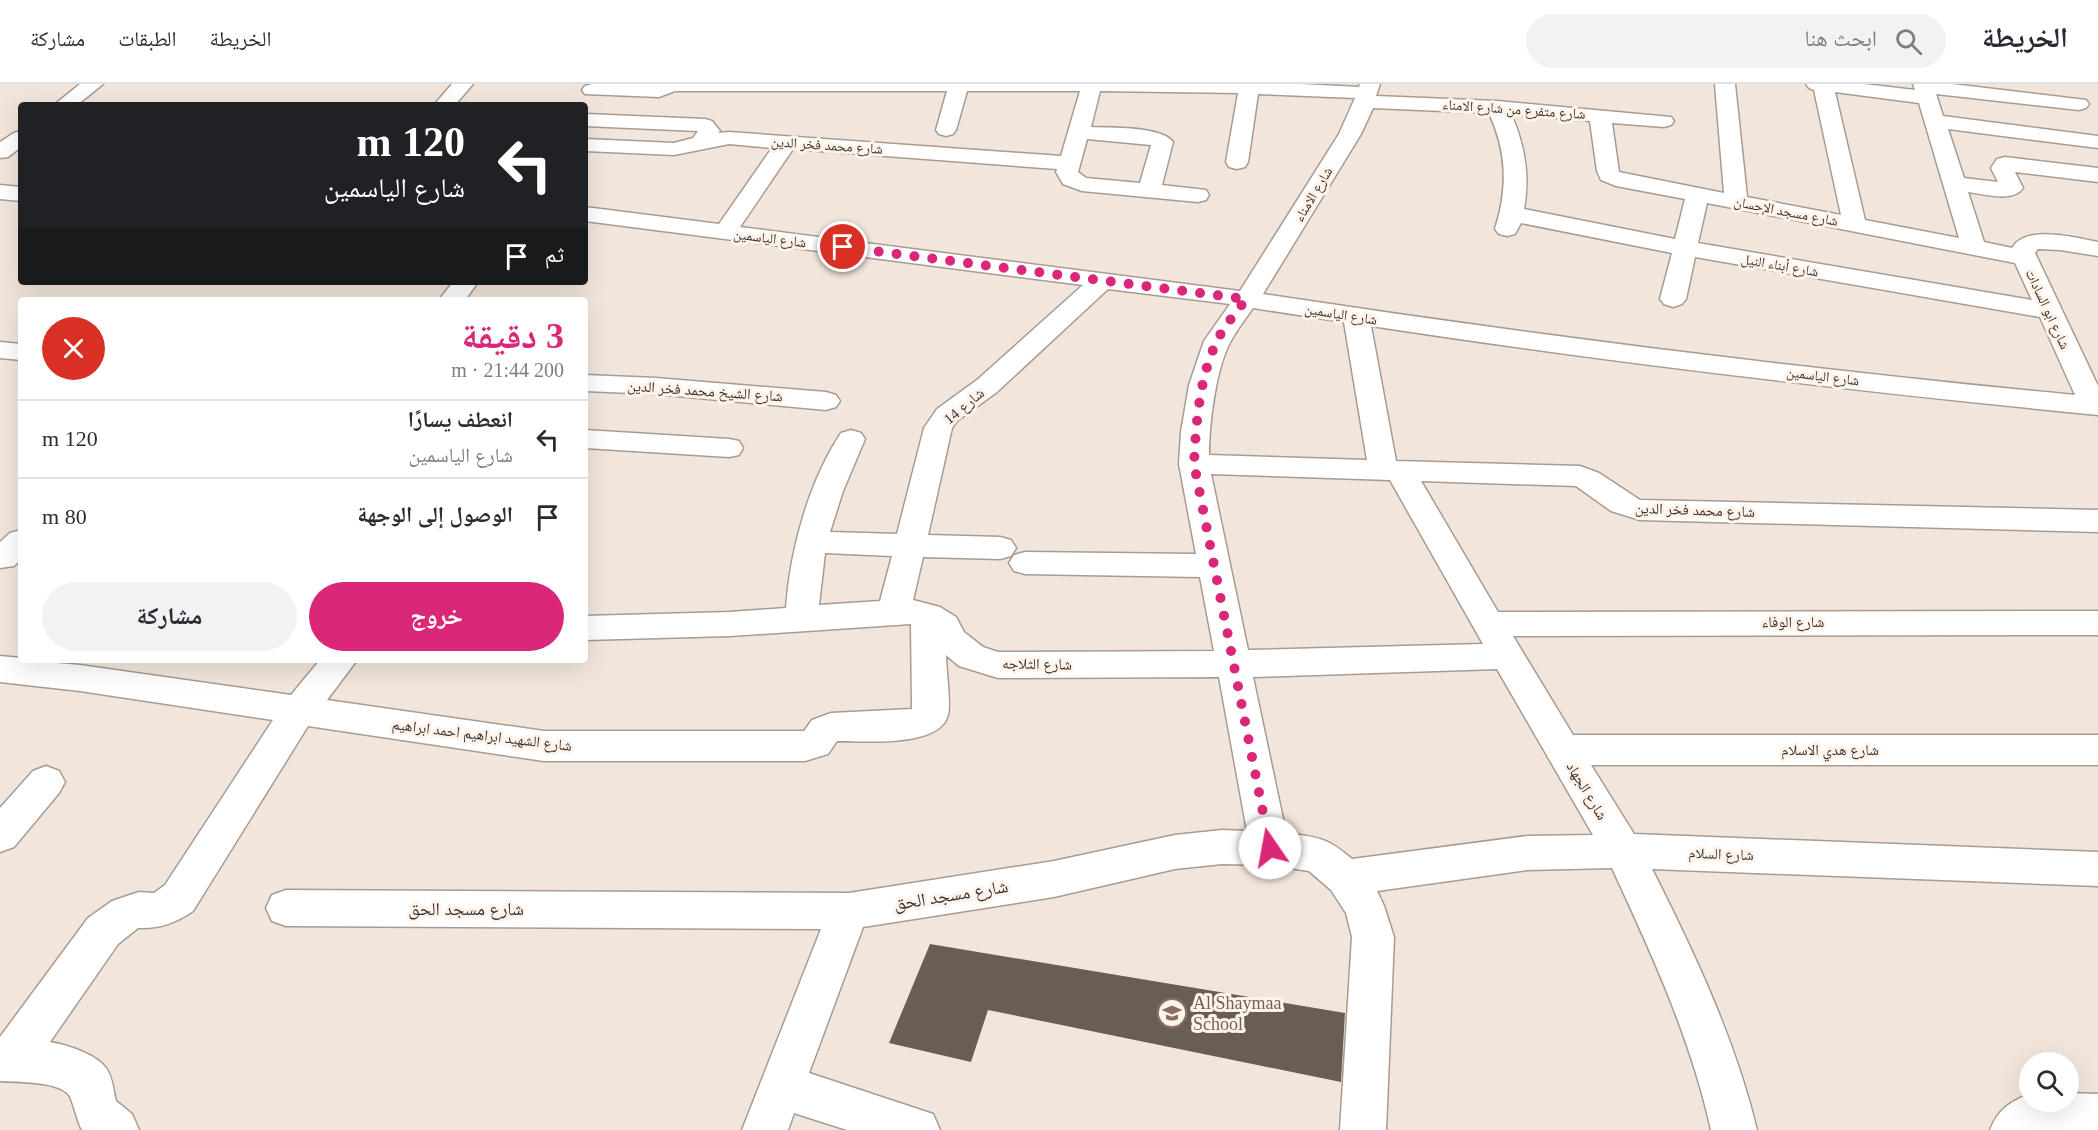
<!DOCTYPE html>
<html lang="ar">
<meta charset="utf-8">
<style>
:root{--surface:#fff;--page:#f2f2f3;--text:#2b2b33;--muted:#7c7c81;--line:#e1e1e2;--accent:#db2777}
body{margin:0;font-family:"Times New Roman","Noto Naskh Arabic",serif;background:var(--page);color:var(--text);direction:rtl;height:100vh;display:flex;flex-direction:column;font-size:22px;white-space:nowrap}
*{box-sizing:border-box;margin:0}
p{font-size:20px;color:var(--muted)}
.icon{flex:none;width:33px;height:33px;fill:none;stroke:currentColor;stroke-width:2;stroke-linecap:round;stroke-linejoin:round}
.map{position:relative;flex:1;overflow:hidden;direction:ltr}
.drawer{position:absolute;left:18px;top:213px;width:570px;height:366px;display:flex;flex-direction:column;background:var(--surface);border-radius:6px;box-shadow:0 6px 24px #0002;direction:rtl}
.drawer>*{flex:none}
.top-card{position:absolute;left:18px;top:18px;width:570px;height:183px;border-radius:6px;box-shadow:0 6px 24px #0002;direction:rtl;background:#202124;color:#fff;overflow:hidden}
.fabs{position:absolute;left:2019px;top:968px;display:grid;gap:12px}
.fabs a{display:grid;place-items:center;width:60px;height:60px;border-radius:50%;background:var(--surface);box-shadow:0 6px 24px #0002;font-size:30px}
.pin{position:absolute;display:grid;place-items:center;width:51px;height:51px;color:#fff;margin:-26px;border:3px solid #fff;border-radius:50%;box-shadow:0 2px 6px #0007}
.me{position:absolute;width:66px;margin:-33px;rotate:348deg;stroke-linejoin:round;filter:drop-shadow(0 0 4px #0008)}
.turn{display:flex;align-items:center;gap:21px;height:126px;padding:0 24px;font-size:27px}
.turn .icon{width:78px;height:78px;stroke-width:2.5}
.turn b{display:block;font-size:42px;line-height:51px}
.then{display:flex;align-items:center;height:57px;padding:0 24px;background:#0003;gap:12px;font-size:22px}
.round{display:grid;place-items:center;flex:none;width:63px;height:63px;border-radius:32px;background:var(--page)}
.overview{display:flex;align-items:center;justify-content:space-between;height:102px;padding:0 24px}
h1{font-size:36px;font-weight:700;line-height:45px;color:var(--accent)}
.primary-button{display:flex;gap:12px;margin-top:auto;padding:12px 24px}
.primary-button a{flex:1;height:69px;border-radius:36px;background:var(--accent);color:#fff;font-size:24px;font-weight:700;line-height:69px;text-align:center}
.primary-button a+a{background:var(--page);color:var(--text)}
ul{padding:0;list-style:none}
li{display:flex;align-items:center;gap:18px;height:78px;padding:0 24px;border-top:2px solid var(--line)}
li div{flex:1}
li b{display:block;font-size:22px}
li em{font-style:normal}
header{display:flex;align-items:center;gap:36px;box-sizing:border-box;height:84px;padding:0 30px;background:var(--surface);border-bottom:2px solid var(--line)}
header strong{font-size:28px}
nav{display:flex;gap:33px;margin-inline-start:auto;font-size:21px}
.search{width:420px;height:54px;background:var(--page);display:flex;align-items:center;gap:15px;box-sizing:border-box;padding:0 21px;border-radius:33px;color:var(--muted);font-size:22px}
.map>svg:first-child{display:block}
.building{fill:#695e55}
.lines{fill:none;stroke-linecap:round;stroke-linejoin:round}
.minor-casing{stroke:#a79b92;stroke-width:3}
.minor{fill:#fff;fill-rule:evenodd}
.route{stroke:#db2777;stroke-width:10;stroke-dasharray:0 18}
.labels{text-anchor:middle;stroke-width:6;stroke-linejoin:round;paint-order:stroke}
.far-street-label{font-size:14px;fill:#393430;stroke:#fef4ec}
.street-label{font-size:15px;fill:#393430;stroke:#fef4ec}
.near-street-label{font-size:18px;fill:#393430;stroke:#fef4ec}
.near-education-label{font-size:18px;fill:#785e54;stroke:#fef4ec;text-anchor:start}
</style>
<header>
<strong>الخريطة</strong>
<div class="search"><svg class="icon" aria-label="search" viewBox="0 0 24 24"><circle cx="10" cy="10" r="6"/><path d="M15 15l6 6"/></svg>ابحث هنا</div>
<nav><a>الخريطة</a><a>الطبقات</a><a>مشاركة</a></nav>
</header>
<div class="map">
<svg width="2098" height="1046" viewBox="0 0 2098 1046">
<rect width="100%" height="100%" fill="#f2e6dc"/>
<path class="building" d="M930,860L1345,929L1341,998L988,926L971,978L889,959Z"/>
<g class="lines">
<g class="minor-casing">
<path id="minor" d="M80,0H103L77,21H54Z
M452,0H473L455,21H434Z
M592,0H1301L1359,3L1360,0H1380L1376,12L1497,17L1671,33L1674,37L1671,41L1664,43L1612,39L1619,88L1724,109L1715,0H1735L1747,113L1841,131L1814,6L1809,4L1806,0H1864L1915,6L1913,0H1952L2086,16L2089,20L2086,24L2079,26L1936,10L1943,32L2098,52V64L1948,45L1964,94L1998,98L1991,84L1997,75L2005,73L2098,84V98L2015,88L2023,104C2013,119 1984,110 1968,108L1984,158L2012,164C2026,140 2076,154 2098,158V172L2060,166L2038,165L2035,169L2098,302V331C1855,307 1612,279 1371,242L1396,377L1580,382L1599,389L1640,416L2098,426V448L1640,436L1611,427L1576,402L1421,397L1498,528L2098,527V551L1513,552L1573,651H2098V681H1591L1634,750L2098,768V802L1652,785C1694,868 1735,955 1757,1046H1711C1691,955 1651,868 1612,784L1527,786L1377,807L1384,822L1394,853L1386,1046H1340L1352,853L1346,829L1331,806L1309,787L1270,781L1222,780L1175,785L1054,813L863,843L809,989L933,1030L940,1046H847L794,1029L788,1046H742L821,845L286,842L272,837L266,824L272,811L286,806L849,809L1054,777L1175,751L1222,746L1247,747L1219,593L998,594L959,582L946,571C946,586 951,618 948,631C940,664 863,657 837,657L828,670L805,677H544L308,642L193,827C176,839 159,845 138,844L118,860L50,958C67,961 96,970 106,984C113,994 113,1006 116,1017L132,1030L139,1046H82C77,1037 73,1017 69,1011C58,997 16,998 0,997V953L88,834L112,817L139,808L154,809L165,801L273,636L80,607L0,598V572L21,574V576L80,581L291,611L320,576H357L327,616L544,647H804L812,636L831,629L912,625L911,540L730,552L585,556V532L730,528L786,524C790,466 809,397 841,349L851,346L861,349L865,355L843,407L830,448L897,450L924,344L937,325L977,296L1083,201L585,137V123L719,140L772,64L729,60L674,71L585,67V55L674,59L693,54L698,47L585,42V30L705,35L712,37L720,47L718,49L729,48L1061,72L1080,7H967L956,46L953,50L946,52L939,50L936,46L947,7H675L659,13L585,10L582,6L585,2ZM1100,7L1238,9L1226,78L1229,83L1237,85L1245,83L1248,78L1258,10L1355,14L1339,50L1240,207L740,143L793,65L1057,85L1056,88L1063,100L1082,107L1198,118L1206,116L1209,111L1206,106L1162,101L1173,58C1161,42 1110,44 1091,43ZM1835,8L1919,19L1959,154L1865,136ZM1373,24L1489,29C1507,68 1508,104 1495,145L1499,150L1507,152L1515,150L1521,139L1672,169L1660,215L1664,220L1673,223L1682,220L1686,215L1695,173L2040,233L2075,311C1803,285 1532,251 1263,210L1361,50ZM1511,30L1590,37L1597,87L1601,96L1616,102L1685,115L1675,155L1524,125C1530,92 1525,61 1511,30ZM1087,55L1151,61L1140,99L1086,94L1078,88ZM1707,119L2015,179L2032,216L1698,159ZM1108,205L1230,220L1204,257L1189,301L1181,348L1179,380L1196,470L1025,468L1014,471L1009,479L1014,487L1025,490L1200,493L1214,567L998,568L983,563L964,548L956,533L940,523L913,516L923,473L1000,475L1011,472L1016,464L1011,456L1000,453L928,451L952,344L957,337L997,308ZM1253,224L1344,238L1367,376L1209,371C1209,340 1216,281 1232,255C1238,244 1246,234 1253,224ZM1211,390L1390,396L1483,560L1248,566ZM825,469L892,472L880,517L819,521ZM1497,585L1593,751L1527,752L1352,775C1326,753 1320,754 1286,749L1253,593Z
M21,47V63L8,73L0,74V58L14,49Z
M0,101L21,103V117L0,115Z
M453,198H478L465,216H439Z
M0,258L21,260V276L0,274Z
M585,291L656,294L826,308L836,311L840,317L836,323L826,326L656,310L585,307Z
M585,346L729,355L739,357L743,364L739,371L729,373L585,364Z
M21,446V475L14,482L0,484V458L10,449Z
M46,682L59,687L65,698L59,709L14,763L0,768V724L33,687Z
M2068,1009L2098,1010V1046H1990C1998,1026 2009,1018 2030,1010V1017H2068Z"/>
</g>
<use href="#minor" class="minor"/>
</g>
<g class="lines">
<path class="route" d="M843,163L1246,215C1236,229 1224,242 1217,257C1199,294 1196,340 1194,380L1270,764"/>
</g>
<defs>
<g id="school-ring" transform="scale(1.5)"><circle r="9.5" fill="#fef4ec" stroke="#8d6e63" stroke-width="1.5"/><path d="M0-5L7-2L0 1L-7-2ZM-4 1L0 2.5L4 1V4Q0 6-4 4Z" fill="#8d6e63"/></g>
</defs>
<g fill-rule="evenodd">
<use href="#school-ring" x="1172" y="929"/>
</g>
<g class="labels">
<g class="far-street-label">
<text transform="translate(1514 25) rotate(4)" y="5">شارع متفرع من شارع الامناء</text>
<text transform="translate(827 61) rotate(4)" y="5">شارع محمد فخر الدين</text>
<text transform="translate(1313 110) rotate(-59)" y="5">شارع الامناء</text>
<text transform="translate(1786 127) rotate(11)" y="5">شارع مسجد الإحسان</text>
<text transform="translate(770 154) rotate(7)" y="5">شارع الياسمين</text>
<text transform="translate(1780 181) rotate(10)" y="5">شارع أبناء النيل</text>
<text transform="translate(2048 225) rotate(65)" y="5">شارع ابو السادات</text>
<text transform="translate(1341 230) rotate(9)" y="5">شارع الياسمين</text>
<text transform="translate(1823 292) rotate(7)" y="5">شارع الياسمين</text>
</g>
<g class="street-label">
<text transform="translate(705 307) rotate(4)" y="5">شارع الشيخ محمد فخر الدين</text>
<text transform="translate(964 322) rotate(-40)" y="5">شارع 14</text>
<text transform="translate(1695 426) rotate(2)" y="5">شارع محمد فخر الدين</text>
<text x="1793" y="543">شارع الوفاء</text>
<text transform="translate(1037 580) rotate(1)" y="5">شارع الثلاجه</text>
<text transform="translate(482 651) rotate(7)" y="5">شارع الشهيد ابراهيم احمد ابراهيم</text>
<text x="1830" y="671">شارع هدي الاسلام</text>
<text transform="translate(1587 707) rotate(59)" y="5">شارع الجهاد</text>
<text transform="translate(1721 770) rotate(2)" y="5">شارع السلام</text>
</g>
<g class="near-street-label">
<text transform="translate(951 811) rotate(-9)" y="6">شارع مسجد الحق</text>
<text x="466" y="831">شارع مسجد الحق</text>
</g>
<g class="near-education-label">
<text x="1193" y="925">Al Shaymaa<tspan x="1193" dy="21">School</tspan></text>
</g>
</g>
</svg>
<div class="fabs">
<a><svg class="icon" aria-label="search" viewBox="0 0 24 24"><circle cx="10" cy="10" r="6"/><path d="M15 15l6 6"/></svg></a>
</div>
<div class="pin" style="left:843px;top:163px;background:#d93025"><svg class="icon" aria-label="arrive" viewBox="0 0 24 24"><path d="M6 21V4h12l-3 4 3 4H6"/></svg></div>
<svg class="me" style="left:1270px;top:764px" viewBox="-20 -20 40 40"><circle r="19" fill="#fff"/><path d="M0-13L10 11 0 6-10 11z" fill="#db2777"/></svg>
<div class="top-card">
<div class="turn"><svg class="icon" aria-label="left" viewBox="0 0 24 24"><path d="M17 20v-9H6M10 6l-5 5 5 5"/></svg><div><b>120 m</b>شارع الياسمين</div></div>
<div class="then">ثم<svg class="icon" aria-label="arrive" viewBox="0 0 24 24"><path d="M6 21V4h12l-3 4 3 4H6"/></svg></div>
</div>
<section class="drawer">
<div class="overview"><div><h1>3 دقيقة</h1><p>200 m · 21:44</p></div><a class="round" style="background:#d93025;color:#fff"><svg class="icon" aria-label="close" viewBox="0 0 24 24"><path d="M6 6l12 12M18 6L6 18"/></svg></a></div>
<ul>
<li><svg class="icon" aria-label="left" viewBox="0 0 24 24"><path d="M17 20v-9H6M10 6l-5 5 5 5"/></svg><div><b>انعطف يسارًا</b><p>شارع الياسمين</p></div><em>120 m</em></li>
<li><svg class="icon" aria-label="arrive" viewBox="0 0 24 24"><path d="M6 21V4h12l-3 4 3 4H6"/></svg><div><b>الوصول إلى الوجهة</b></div><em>80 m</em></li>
</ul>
<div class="primary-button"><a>خروج</a><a>مشاركة</a></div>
</section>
</div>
